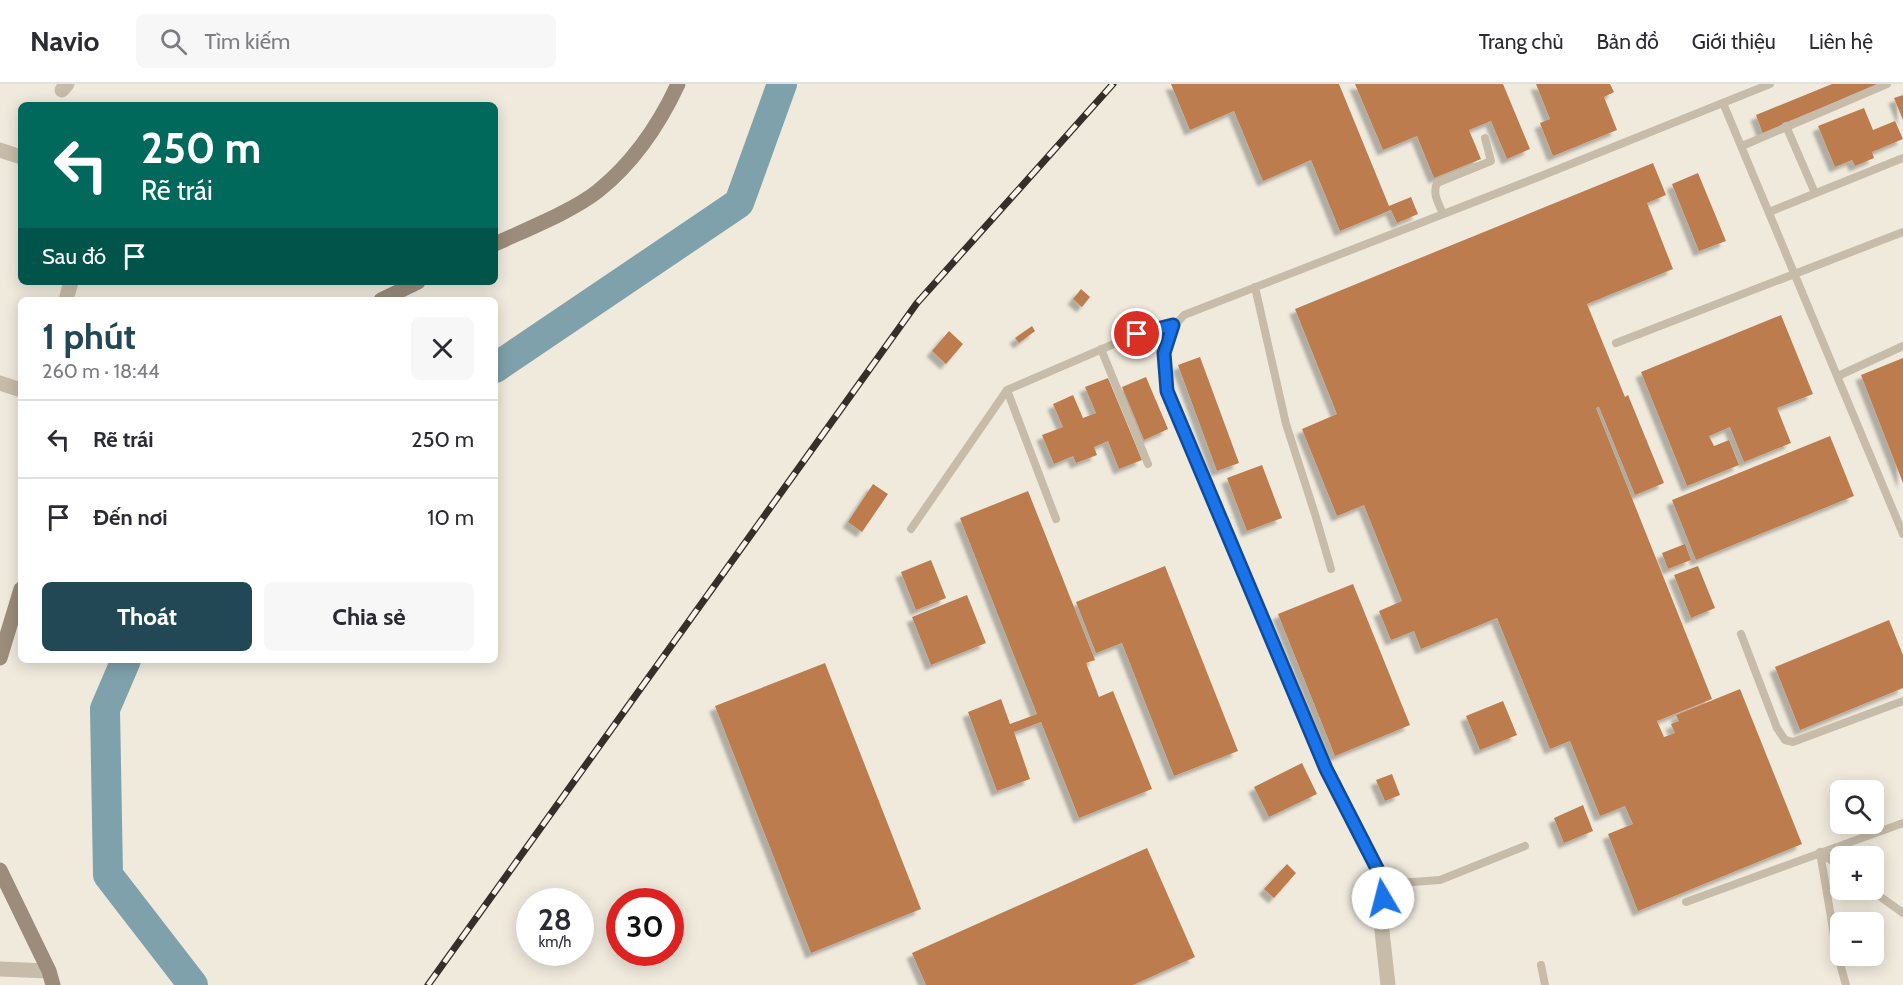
<!DOCTYPE html>
<html lang="vi">
<meta charset="utf-8">
<style>
:root{--surface:#fff;--page:#f7f7f7;--text:#2b2b33;--muted:#7c7c81;--line:#e1e1e2;--accent:#214854}
body{margin:0;font-family:Cabin,sans-serif;background:var(--page);color:var(--text);height:100vh;display:flex;flex-direction:column;font-size:22px;white-space:nowrap}
*{box-sizing:border-box;margin:0}
p{font-size:20px;color:var(--muted)}
.icon{flex:none;width:33px;height:33px;fill:none;stroke:currentColor;stroke-width:2;stroke-linecap:round;stroke-linejoin:round}
.map{position:relative;flex:1;overflow:hidden}
.sheet{position:absolute;left:18px;top:213px;width:480px;height:366px;display:flex;flex-direction:column;background:var(--surface);border-radius:9px;box-shadow:0 3px 15px #0003}
.sheet>*{flex:none}
.hud{position:absolute;left:18px;top:18px;width:480px;height:183px;border-radius:9px;box-shadow:0 3px 15px #0003;background:#00695c;color:#fff;overflow:hidden}
.tools{position:absolute;left:1830px;top:696px;display:grid;gap:12px}
.tools a{display:grid;place-items:center;width:54px;height:54px;border-radius:9px;background:var(--surface);box-shadow:0 3px 15px #0003;font-size:30px}
.speed{position:absolute;left:516px;top:804px;display:flex;gap:12px;font-size:30px;font-weight:700;text-align:center}
.speed>*{display:grid;place-content:center;width:78px;height:78px;border-radius:50%;background:var(--surface);box-shadow:0 3px 15px #0003;line-height:1}
.speed small{font-size:15px;font-weight:400}
.speed .limit{border:9px solid #d22;background:#fff;color:#111}
.pin{position:absolute;display:grid;place-items:center;width:51px;height:51px;color:#fff;margin:-26px;border:3px solid #fff;border-radius:50%;box-shadow:0 2px 6px #0007}
.me{position:absolute;width:66px;margin:-33px;rotate:352deg;stroke-linejoin:round;filter:drop-shadow(0 0 4px #0008)}
.turn{display:flex;align-items:center;gap:21px;height:126px;padding:0 24px;font-size:27px}
.turn .icon{width:78px;height:78px;stroke-width:2.5}
.turn b{display:block;font-size:42px;line-height:51px}
.then{display:flex;align-items:center;height:57px;padding:0 24px;background:#0003;gap:12px;font-size:22px}
.round{display:grid;place-items:center;flex:none;width:63px;height:63px;border-radius:9px;background:var(--page)}
.head{display:flex;align-items:center;justify-content:space-between;height:102px;padding:0 24px}
h1{font-size:36px;font-weight:700;line-height:45px;color:var(--accent)}
.action{display:flex;gap:12px;margin-top:auto;padding:12px 24px}
.action a{flex:1;height:69px;border-radius:9px;background:var(--accent);color:#fff;font-size:24px;font-weight:700;line-height:69px;text-align:center}
.action a+a{background:var(--page);color:var(--text)}
ul{padding:0;list-style:none}
li{display:flex;align-items:center;gap:18px;height:78px;padding:0 24px;border-top:2px solid var(--line)}
li div{flex:1}
li b{display:block;font-size:22px}
li em{font-style:normal}
header{display:flex;align-items:center;gap:36px;box-sizing:border-box;height:84px;padding:0 30px;background:var(--surface);border-bottom:2px solid var(--line)}
header strong{font-size:28px}
nav{display:flex;gap:33px;margin-inline-start:auto;font-size:21px}
.search{width:420px;height:54px;background:var(--page);display:flex;align-items:center;gap:15px;box-sizing:border-box;padding:0 21px;border-radius:9px;color:var(--muted);font-size:22px}
.map>svg:first-child{display:block}
.lines{fill:none;stroke-linecap:round;stroke-linejoin:round}
.river{stroke:#7ea1ab;stroke-width:30}
.building{fill:#bd7c4e;filter:url(#shadow)}
.lane{stroke:#c7bca9;stroke-width:8}
.street{stroke:#c7bca9;stroke-width:15}
.secondary{stroke:#9b8c7b;stroke-width:15}
.rail-casing{stroke:#352f29;stroke-width:7}
.rail{stroke:#f8f4e9;stroke-width:4.5;stroke-dasharray:14;stroke-linecap:butt}
.route-casing{stroke:#114b97;stroke-width:15}
.route{stroke:#1a73e8;stroke-width:10}
</style>
<header>
<strong>Navio</strong>
<div class="search"><svg class="icon" aria-label="search" viewBox="0 0 24 24"><circle cx="10" cy="10" r="6"/><path d="M15 15l6 6"/></svg>Tìm kiếm</div>
<nav><a>Trang chủ</a><a>Bản đồ</a><a>Giới thiệu</a><a>Liên hệ</a></nav>
</header>
<div class="map">
<svg width="1903" height="901" viewBox="0 0 1903 901">
<defs>
<filter id="shadow"><feDropShadow dx="-5.5" dy="5.5" stdDeviation="1.5" flood-color="#0004"/></filter>
</defs>
<rect width="100%" height="100%" fill="#f0eadd"/>
<g class="lines">
<path class="river" d="M495,284L739,119L782,0
M126,576L105,625L108,791L193,901"/>
</g>
<path class="building" d="M1171,0H1339L1389,122L1411,113L1418,130L1397,139L1391,126L1340,147L1311,76L1263,97L1234,27L1190,46Z
M1355,0H1503L1530,65L1507,75L1491,37L1469,46L1481,75L1434,94L1417,52L1383,66Z
M1536,0H1610L1614,8L1604,13L1617,46L1553,72L1540,39L1550,35Z
M1832,0H1880L1782,40V42L1763,50L1756,31Z
M1903,11V36L1894,14Z
M1864,24L1873,46L1895,37L1903,55L1872,68L1874,74L1855,82L1852,76L1835,83L1818,42Z
M1653,79L1666,111L1647,119L1673,185L1587,220L1625,313L1628,311L1664,399L1635,411L1599,323L1596,324L1712,615L1657,637L1664,653L1675,649L1671,640L1679,637L1676,631L1740,605L1802,760L1638,827L1608,750L1633,740L1625,722L1600,732L1570,657L1550,665L1497,534L1421,565L1414,547L1391,556L1379,527L1402,517L1364,421L1337,432L1302,345L1337,330L1295,225Z
M1698,89L1726,157L1699,167L1672,100Z
M1081,205L1090,213L1082,223L1073,215Z
M1781,231L1813,310L1777,324L1791,359L1744,378L1730,343L1709,352L1714,362L1729,356L1739,381L1687,402L1641,288Z
M1032,242L1035,247L1019,259L1015,254Z
M949,247L963,260L946,280L932,267Z
M1200,273L1239,379L1217,387L1178,281Z
M1903,274V399L1861,291Z
M1146,293L1168,345L1144,356L1122,303Z
M1108,294L1142,376L1119,385L1108,357L1094,363L1097,371L1076,379L1073,372L1054,380L1042,351L1063,343L1053,320L1073,311L1083,334L1096,329L1085,303Z
M1830,352L1854,412L1696,476L1672,416Z
M1262,381L1282,434L1247,447L1227,394Z
M873,400L888,410L862,448L848,438Z
M1028,407L1095,576L1086,579L1099,613L1113,607L1152,705L1079,734L1041,638L1014,648L1030,695L997,707L968,628L1001,615L1010,640L1037,630L960,434Z
M1685,460L1691,476L1668,485L1662,469Z
M931,476L946,514L916,526L901,488Z
M1165,482L1238,667L1174,692L1122,559L1096,569L1076,518Z
M1698,482L1715,524L1691,534L1674,491Z
M1353,500L1410,641L1335,672L1278,530Z
M967,511L986,559L931,581L912,533Z
M1889,536L1903,571V604L1800,646L1775,583Z
M825,579L921,825L811,869L715,622Z
M1503,617L1517,651L1480,666L1466,632Z
M1302,679L1317,710L1269,733L1254,703Z
M1392,690L1400,711L1385,717L1376,696Z
M1583,721L1593,747L1564,759L1554,734Z
M1147,764L1195,873L1133,901H926L912,869Z
M1287,780L1296,789L1274,814L1264,805Z"/>
<g class="lines">
<path class="lane" d="M1723,19L1903,450
M1786,42L1815,109
M1742,62L1887,0
M1769,128L1903,74
M1443,130C1439,120 1432,110 1437,99L1491,77L1485,54
M1255,203L1286,340L1315,430L1331,485
M1616,259L1903,148
M1101,265L1148,380
M1838,292L1903,262
M1007,306L1056,435
M911,445L1007,306L1137,250L1173,241
M1741,550L1777,644L1785,656L1793,658L1801,655L1903,617
M1525,762L1440,796L1385,800L1326,685L1167,307C1164,276 1160,255 1184,231L1541,92L1770,0
M1820,768L1837,869L1846,901
M1820,768L1840,783
M1871,806L1903,829
M1686,818L1903,739
M1541,881L1545,901"/>
<path class="street" d="M62,6L67,0
M0,66L21,73
M66,216L71,198
M0,299L21,306
M1385,800L1380,829L1388,901
M0,885L49,887"/>
<path class="secondary" d="M495,160C525,146 573,127 598,107C634,78 659,41 678,0
M381,216L418,198
M0,574L21,505
M0,786L49,887L53,901"/>
<g class="rail-casing">
<path id="rail" d="M428,901L917,219L1113,0"/>
</g>
<use href="#rail" class="rail"/>
</g>
<g class="lines">
<g class="route-casing">
<path id="route" d="M1137,250L1173,241L1164,269L1167,307L1326,685L1385,800L1383,814"/>
</g>
<use href="#route" class="route"/>
</g>
</svg>
<div class="tools">
<a><svg class="icon" aria-label="search" viewBox="0 0 24 24"><circle cx="10" cy="10" r="6"/><path d="M15 15l6 6"/></svg></a>
<a>+</a>
<a>−</a>
</div>
<div class="speed"><div>28<small>km/h</small></div><div class="limit">30</div></div>
<div class="pin" style="left:1137px;top:250px;background:#d93025"><svg class="icon" aria-label="arrive" viewBox="0 0 24 24"><path d="M6 21V4h12l-3 4 3 4H6"/></svg></div>
<svg class="me" style="left:1383px;top:814px" viewBox="-20 -20 40 40"><circle r="19" fill="#fff"/><path d="M0-13L10 11 0 6-10 11z" fill="#1a73e8"/></svg>
<div class="hud">
<div class="turn"><svg class="icon" aria-label="left" viewBox="0 0 24 24"><path d="M17 20v-9H6M10 6l-5 5 5 5"/></svg><div><b>250 m</b>Rẽ trái</div></div>
<div class="then">Sau đó<svg class="icon" aria-label="arrive" viewBox="0 0 24 24"><path d="M6 21V4h12l-3 4 3 4H6"/></svg></div>
</div>
<section class="sheet">
<div class="head"><div><h1>1 phút</h1><p>260 m · 18:44</p></div><a class="round"><svg class="icon" aria-label="close" viewBox="0 0 24 24"><path d="M6 6l12 12M18 6L6 18"/></svg></a></div>
<ul>
<li><svg class="icon" aria-label="left" viewBox="0 0 24 24"><path d="M17 20v-9H6M10 6l-5 5 5 5"/></svg><div><b>Rẽ trái</b></div><em>250 m</em></li>
<li><svg class="icon" aria-label="arrive" viewBox="0 0 24 24"><path d="M6 21V4h12l-3 4 3 4H6"/></svg><div><b>Đến nơi</b></div><em>10 m</em></li>
</ul>
<div class="action"><a>Thoát</a><a>Chia sẻ</a></div>
</section>
</div>
